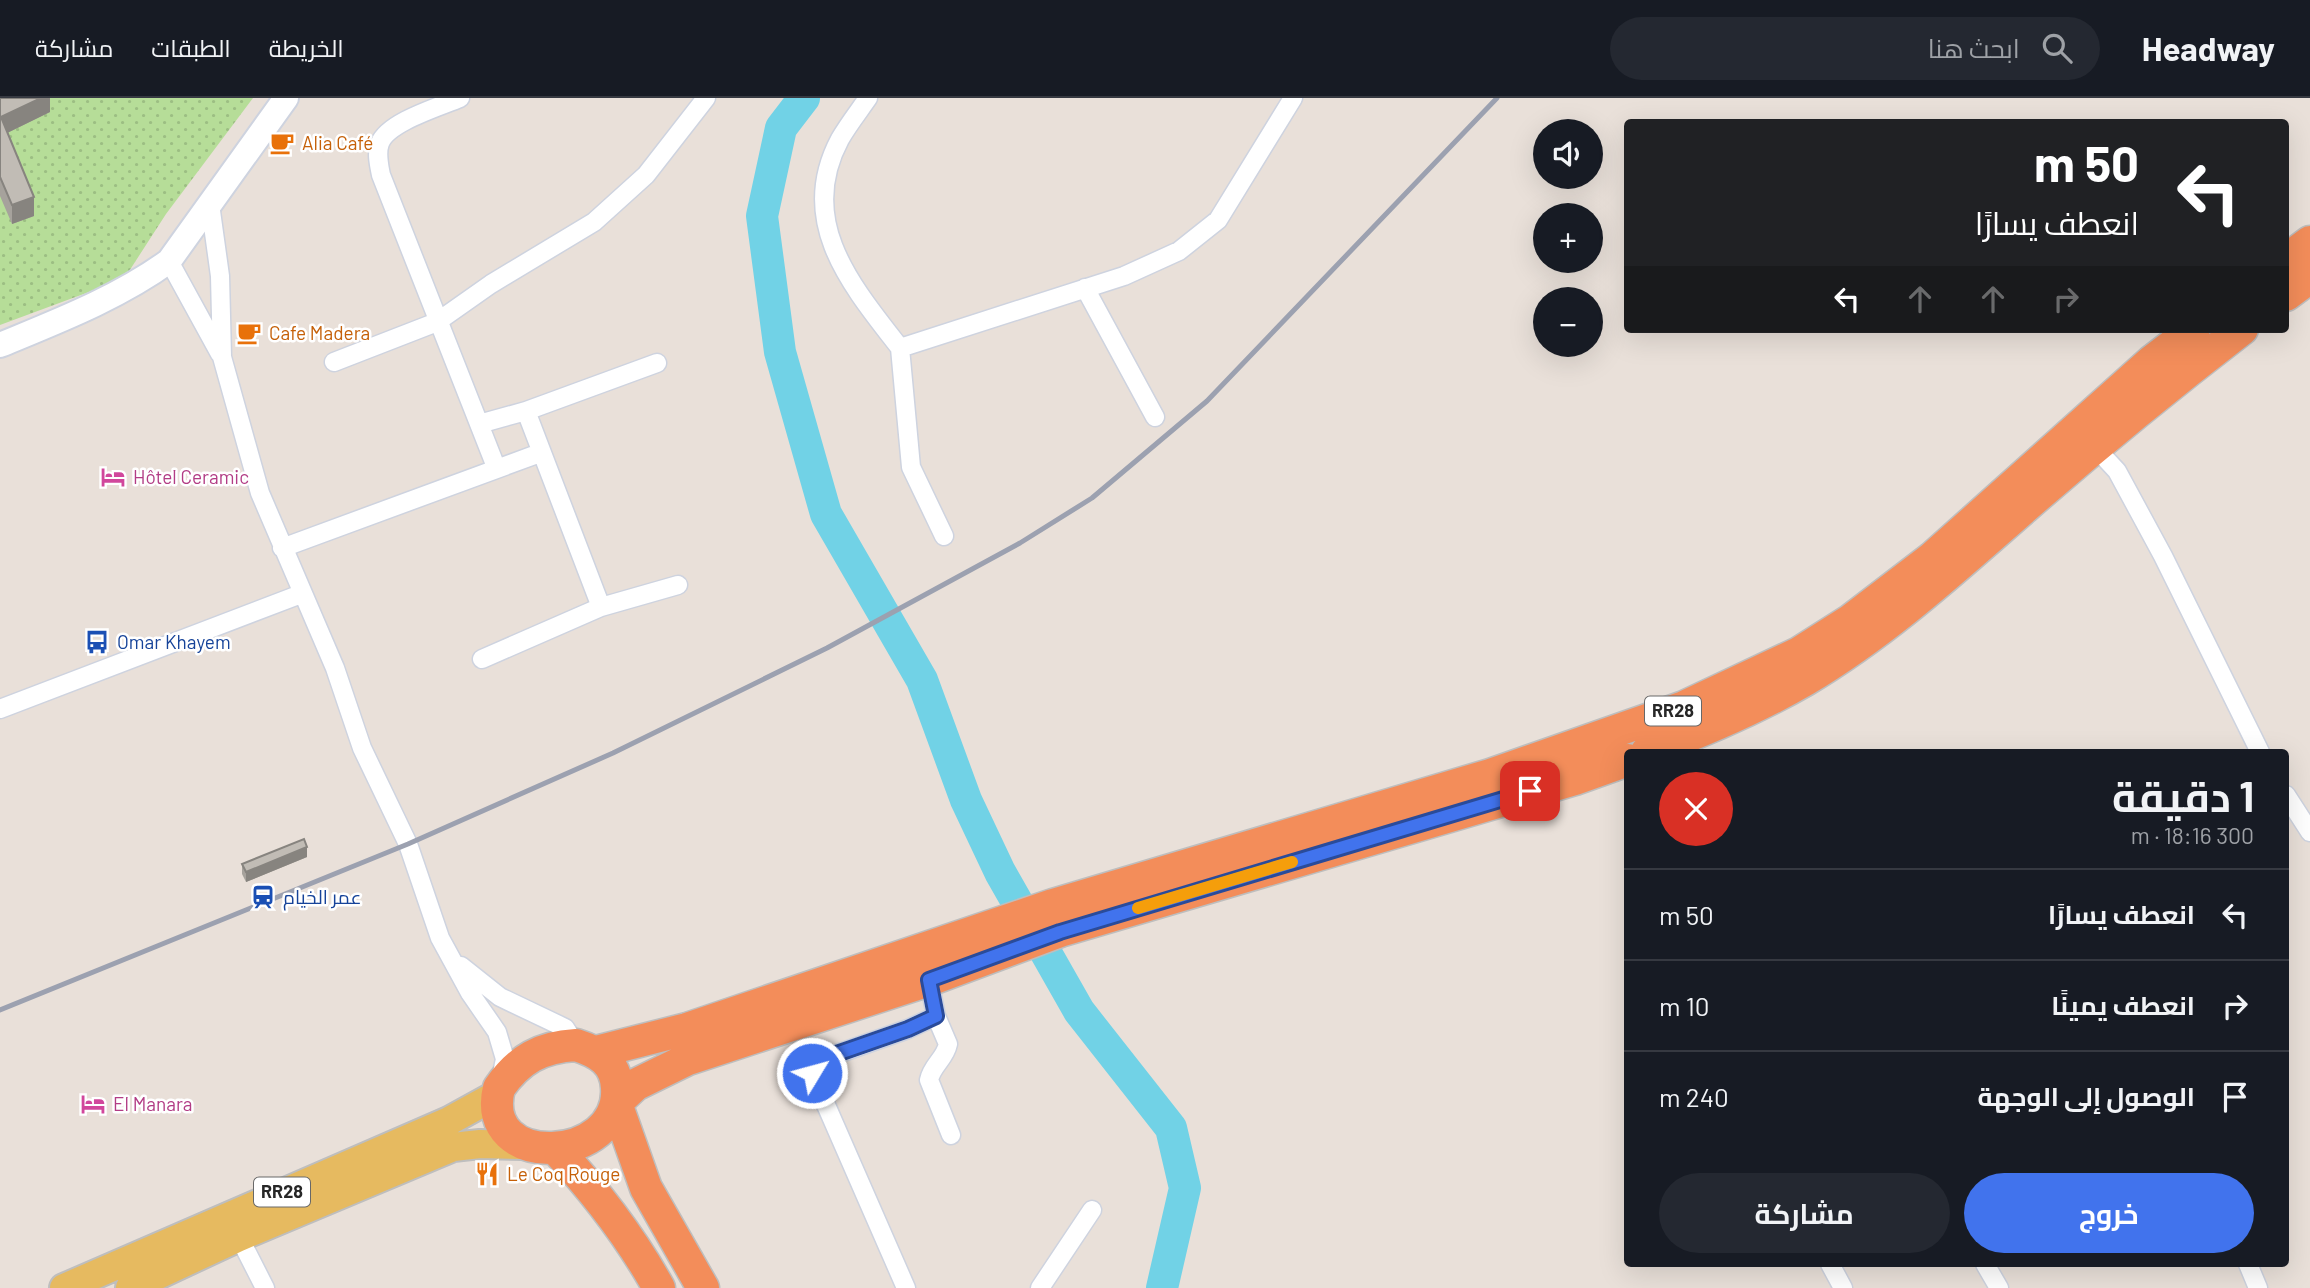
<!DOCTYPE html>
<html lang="ar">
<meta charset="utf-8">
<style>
:root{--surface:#171b24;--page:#242831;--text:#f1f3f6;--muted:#9ea1a6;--line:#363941;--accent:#4173ed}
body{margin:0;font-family:Barlow,Cairo,sans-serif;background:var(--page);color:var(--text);direction:rtl;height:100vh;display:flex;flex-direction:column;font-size:26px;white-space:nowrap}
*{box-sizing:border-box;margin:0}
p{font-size:23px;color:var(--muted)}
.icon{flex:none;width:38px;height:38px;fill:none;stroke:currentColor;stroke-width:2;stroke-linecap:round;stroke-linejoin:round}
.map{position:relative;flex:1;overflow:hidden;direction:ltr}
.drawer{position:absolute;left:1624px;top:651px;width:665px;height:518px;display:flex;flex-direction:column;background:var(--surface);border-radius:7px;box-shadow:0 7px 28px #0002;direction:rtl}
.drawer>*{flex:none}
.banner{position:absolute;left:1624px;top:21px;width:665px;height:214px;border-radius:7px;box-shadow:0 7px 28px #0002;direction:rtl;background:#202124;color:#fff;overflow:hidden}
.controls{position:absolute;left:1533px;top:21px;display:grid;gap:14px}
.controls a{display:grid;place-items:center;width:70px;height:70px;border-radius:50%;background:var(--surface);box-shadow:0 7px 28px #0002;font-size:35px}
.pin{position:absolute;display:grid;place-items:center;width:60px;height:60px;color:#fff;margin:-30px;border-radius:14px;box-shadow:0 4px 10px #0006}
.me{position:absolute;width:77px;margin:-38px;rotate:53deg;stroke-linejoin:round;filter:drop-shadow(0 0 5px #0008)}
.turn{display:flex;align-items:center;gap:24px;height:147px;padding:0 35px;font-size:32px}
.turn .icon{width:91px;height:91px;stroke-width:2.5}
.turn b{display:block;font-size:49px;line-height:60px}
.lanes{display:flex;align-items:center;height:66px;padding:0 35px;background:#0003;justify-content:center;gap:35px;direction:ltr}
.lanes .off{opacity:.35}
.round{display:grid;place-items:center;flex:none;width:74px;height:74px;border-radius:37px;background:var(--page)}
.head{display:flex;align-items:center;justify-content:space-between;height:119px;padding:0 35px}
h1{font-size:42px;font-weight:700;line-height:52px}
.cta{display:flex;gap:14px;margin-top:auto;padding:14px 35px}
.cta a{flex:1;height:80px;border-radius:42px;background:var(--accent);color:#fff;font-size:28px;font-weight:700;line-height:80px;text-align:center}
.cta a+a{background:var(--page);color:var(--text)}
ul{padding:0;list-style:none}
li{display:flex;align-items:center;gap:21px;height:91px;padding:0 35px;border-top:2px solid var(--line)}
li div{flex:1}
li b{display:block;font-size:26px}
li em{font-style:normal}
header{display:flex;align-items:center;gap:42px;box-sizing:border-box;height:98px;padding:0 35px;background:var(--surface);border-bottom:2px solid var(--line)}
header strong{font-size:33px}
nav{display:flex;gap:38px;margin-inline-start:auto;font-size:24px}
.search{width:490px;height:63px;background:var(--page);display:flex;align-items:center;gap:18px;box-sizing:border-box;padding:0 24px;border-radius:38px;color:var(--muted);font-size:26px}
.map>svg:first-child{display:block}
.garden{fill:url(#garden-dots)}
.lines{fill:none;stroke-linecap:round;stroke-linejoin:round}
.river{stroke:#71d2e6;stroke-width:32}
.street-casing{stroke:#ced3df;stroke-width:21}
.secondary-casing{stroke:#ced3df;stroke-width:28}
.primary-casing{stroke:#bebebe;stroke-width:32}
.highway-casing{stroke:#bebebe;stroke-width:35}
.street{stroke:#fff;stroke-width:18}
.secondary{stroke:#fff;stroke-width:24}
.primary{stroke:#e6ba60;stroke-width:28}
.highway{stroke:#f38d5a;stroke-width:32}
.rail{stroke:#9ca1b0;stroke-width:5}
.wall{fill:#a6a29c}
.shaded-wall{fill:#87847f}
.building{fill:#c1bcb5;stroke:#87847f;stroke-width:2}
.route-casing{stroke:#2a4b9a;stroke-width:18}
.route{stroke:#4173ed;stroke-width:12}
.slow{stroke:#f59e0b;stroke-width:12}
.labels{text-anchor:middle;stroke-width:5;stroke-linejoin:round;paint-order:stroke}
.shield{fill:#fff;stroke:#686868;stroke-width:2}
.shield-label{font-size:18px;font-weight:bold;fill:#272727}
.food-label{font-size:19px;fill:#c56008;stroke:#fff;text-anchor:start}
.hotel-label{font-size:19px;fill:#b23c85;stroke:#fff;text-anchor:start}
.transit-label{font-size:19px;fill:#164399;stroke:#fff;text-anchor:start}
</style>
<header>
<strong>Headway</strong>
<div class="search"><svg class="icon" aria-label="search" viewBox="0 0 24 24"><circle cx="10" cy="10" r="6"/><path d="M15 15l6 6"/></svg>ابحث هنا</div>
<nav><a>الخريطة</a><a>الطبقات</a><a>مشاركة</a></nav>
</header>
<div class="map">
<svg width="2310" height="1190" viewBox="0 0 2310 1190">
<defs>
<pattern id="garden-dots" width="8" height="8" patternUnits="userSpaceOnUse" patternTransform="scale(1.75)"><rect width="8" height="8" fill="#b6dd98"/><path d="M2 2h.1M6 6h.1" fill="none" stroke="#9cbe83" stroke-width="1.8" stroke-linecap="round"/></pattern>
</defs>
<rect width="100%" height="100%" fill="#e9e0d9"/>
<path class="garden" d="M0,0H253L166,116L124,181L0,227Z"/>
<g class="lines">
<path class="river" d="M804,0L781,30L762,118L780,254L826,416L922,582L966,702L1000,774L1079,913L1171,1030L1185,1090L1162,1190"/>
<g class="street-casing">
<path id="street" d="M460,0C439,9 388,24 380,45C376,55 379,67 381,77L496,369
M868,0C859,13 848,27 840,41C796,123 851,187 900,250L1124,178L1179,153L1218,122L1293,0
M210,106L220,178L222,259L260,395L335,570L362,650L408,746L440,840L470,895L497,934L505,961L501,980
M169,163L220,256
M1085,190L1155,319
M900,250L911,369L944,438
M334,264L437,224L491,186L594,124L646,77L706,0
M526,313L601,509
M479,326L526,313L657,265
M2091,345L2117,373L2163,458L2260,654
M282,450L540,355
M482,561L601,509L678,487
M0,611L301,496
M2286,697L2310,734
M461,868L500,899L565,930L576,947
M936,918L948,946C945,961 932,967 929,982L951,1037
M239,1139L265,1190
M1830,1166L1843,1190
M1985,1166L1999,1190
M2248,1166L2258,1190
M906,1190L812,975L823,961L908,931L936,918L929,882
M1040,1190L1092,1112"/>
</g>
<g class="secondary-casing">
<path id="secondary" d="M0,247C58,223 118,200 169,163L286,0"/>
</g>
<g class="primary-casing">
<path id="primary" d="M64,1190L449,1023L498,996
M130,1190L239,1139L453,1049L480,1046L525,1047"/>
</g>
<g class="highway-casing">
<path id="highway" d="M2286,162L2310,144
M2286,197L2310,179
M1647,654C1701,634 1755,611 1805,582C1887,533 1954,471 2025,409C2096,347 2168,288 2242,231
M576,947C598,954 616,964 617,990C622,1066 478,1074 499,990C519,961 541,949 576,947Z
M596,954L687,931L1053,807L1490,677L1684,609L1799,555L1851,522L1932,460L2151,264L2194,231
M618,1003L635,987L688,961L929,882L1060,833L1575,681L1628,662
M617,1008L646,1090L703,1190
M556,1051C597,1095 630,1138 659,1190"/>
</g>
<use href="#street" class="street"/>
<use href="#secondary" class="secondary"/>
<use href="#primary" class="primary"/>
<use href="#highway" class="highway"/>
<path class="rail" d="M0,912L408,746L613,655L827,550L1020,445L1092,400L1207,303L1497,0"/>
</g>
<path class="wall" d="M0,0H50V14L7,35L34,118L12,126L0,98Z
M307,759L246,784L242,776V766Z"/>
<path class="shaded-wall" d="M41,0H50V14L1,38V19Z
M34,99V118L12,126V107Z
M307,749V759L246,784V774Z"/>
<path class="building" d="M0,0H41L1,19L34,99L12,107L0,79Z
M304,741L307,749L246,774L242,766Z"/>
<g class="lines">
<g class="route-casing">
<path id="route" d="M812,975L822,961L908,931L936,918L929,882L1060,834L1530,693"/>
</g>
<use href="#route" class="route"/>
<path class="slow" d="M1138,810L1292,764"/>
</g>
<defs>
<g id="cafe-bare" transform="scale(1.89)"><path d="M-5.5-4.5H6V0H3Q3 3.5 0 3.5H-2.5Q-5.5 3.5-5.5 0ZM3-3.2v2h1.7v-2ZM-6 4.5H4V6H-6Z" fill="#e8710a" stroke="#fff" stroke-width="2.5" paint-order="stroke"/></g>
<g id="hotel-bare" transform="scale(1.89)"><path d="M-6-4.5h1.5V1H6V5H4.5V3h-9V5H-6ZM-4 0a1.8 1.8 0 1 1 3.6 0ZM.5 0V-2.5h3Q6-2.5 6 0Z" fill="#d1479c" stroke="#fff" stroke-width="2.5" paint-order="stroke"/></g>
<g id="bus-bare" transform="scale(1.89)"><path d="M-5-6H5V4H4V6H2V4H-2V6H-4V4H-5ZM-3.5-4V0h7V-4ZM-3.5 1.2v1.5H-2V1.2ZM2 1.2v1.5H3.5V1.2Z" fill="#1a4fb4" stroke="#fff" stroke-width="2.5" paint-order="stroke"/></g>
<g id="station-bare" transform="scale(1.89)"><path d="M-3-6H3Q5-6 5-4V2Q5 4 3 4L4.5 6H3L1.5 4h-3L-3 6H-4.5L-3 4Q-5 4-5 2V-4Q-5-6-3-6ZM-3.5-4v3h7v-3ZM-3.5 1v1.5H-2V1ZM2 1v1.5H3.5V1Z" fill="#1a4fb4" stroke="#fff" stroke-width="2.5" paint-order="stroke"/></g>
<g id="restaurant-bare" transform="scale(1.89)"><path d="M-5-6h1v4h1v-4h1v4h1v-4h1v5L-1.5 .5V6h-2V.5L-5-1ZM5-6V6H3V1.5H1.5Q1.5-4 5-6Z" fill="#e8710a" stroke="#fff" stroke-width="2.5" paint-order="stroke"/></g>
</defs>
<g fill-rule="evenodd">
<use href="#cafe-bare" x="282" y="45"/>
<use href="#cafe-bare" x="249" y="235"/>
<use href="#hotel-bare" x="113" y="379"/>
<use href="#bus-bare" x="97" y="544"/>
<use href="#station-bare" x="263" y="799"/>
<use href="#hotel-bare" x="93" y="1006"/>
<use href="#restaurant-bare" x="487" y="1076"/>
</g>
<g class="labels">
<g class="shield">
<rect x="1645" y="598.5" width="56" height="29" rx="5"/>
<rect x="254" y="1079.5" width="56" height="29" rx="5"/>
</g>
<g class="shield-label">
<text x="1673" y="619">RR28</text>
<text x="282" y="1100">RR28</text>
</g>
<g class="food-label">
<text x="302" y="52">Alia Café</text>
<text x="269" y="242">Cafe Madera</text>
<text x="507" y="1083">Le Coq Rouge</text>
</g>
<g class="hotel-label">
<text x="133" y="386">Hôtel Ceramic</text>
<text x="113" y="1013">El Manara</text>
</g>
<g class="transit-label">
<text x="117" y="551">Omar Khayem</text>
<text x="283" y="806">عمر الخيام</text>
</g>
</g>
</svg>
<div class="controls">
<a><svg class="icon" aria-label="sound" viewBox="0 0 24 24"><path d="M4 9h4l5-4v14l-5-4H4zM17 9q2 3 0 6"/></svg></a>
<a>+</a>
<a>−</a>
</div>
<div class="pin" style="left:1530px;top:693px;background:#d93025"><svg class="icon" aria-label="arrive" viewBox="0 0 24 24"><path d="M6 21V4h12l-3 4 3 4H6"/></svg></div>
<svg class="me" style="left:812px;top:975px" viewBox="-20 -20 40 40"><circle r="17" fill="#4173ed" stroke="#fff" stroke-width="3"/><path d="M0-11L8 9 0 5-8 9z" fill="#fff"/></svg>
<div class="banner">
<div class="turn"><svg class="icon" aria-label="left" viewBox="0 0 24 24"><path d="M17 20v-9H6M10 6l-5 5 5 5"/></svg><div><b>50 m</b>انعطف يسارًا</div></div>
<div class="lanes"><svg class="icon" aria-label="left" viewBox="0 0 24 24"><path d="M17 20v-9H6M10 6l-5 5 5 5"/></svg><svg class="icon off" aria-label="ahead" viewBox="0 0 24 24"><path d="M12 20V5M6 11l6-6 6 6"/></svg><svg class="icon off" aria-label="ahead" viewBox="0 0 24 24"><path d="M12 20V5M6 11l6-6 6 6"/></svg><svg class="icon off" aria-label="right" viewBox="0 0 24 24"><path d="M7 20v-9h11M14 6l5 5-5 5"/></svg></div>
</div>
<section class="drawer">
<div class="head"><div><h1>1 دقيقة</h1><p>300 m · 18:16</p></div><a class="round" style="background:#d93025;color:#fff"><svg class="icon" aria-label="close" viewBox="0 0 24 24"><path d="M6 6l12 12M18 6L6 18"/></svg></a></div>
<ul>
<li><svg class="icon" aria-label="left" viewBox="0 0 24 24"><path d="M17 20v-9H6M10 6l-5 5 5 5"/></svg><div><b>انعطف يسارًا</b></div><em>50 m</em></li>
<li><svg class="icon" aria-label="right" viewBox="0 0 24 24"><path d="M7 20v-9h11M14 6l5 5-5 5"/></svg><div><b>انعطف يمينًا</b></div><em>10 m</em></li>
<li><svg class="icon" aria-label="arrive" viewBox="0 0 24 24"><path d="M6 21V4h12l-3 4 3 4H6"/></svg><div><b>الوصول إلى الوجهة</b></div><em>240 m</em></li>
</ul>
<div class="cta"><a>خروج</a><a>مشاركة</a></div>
</section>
</div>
